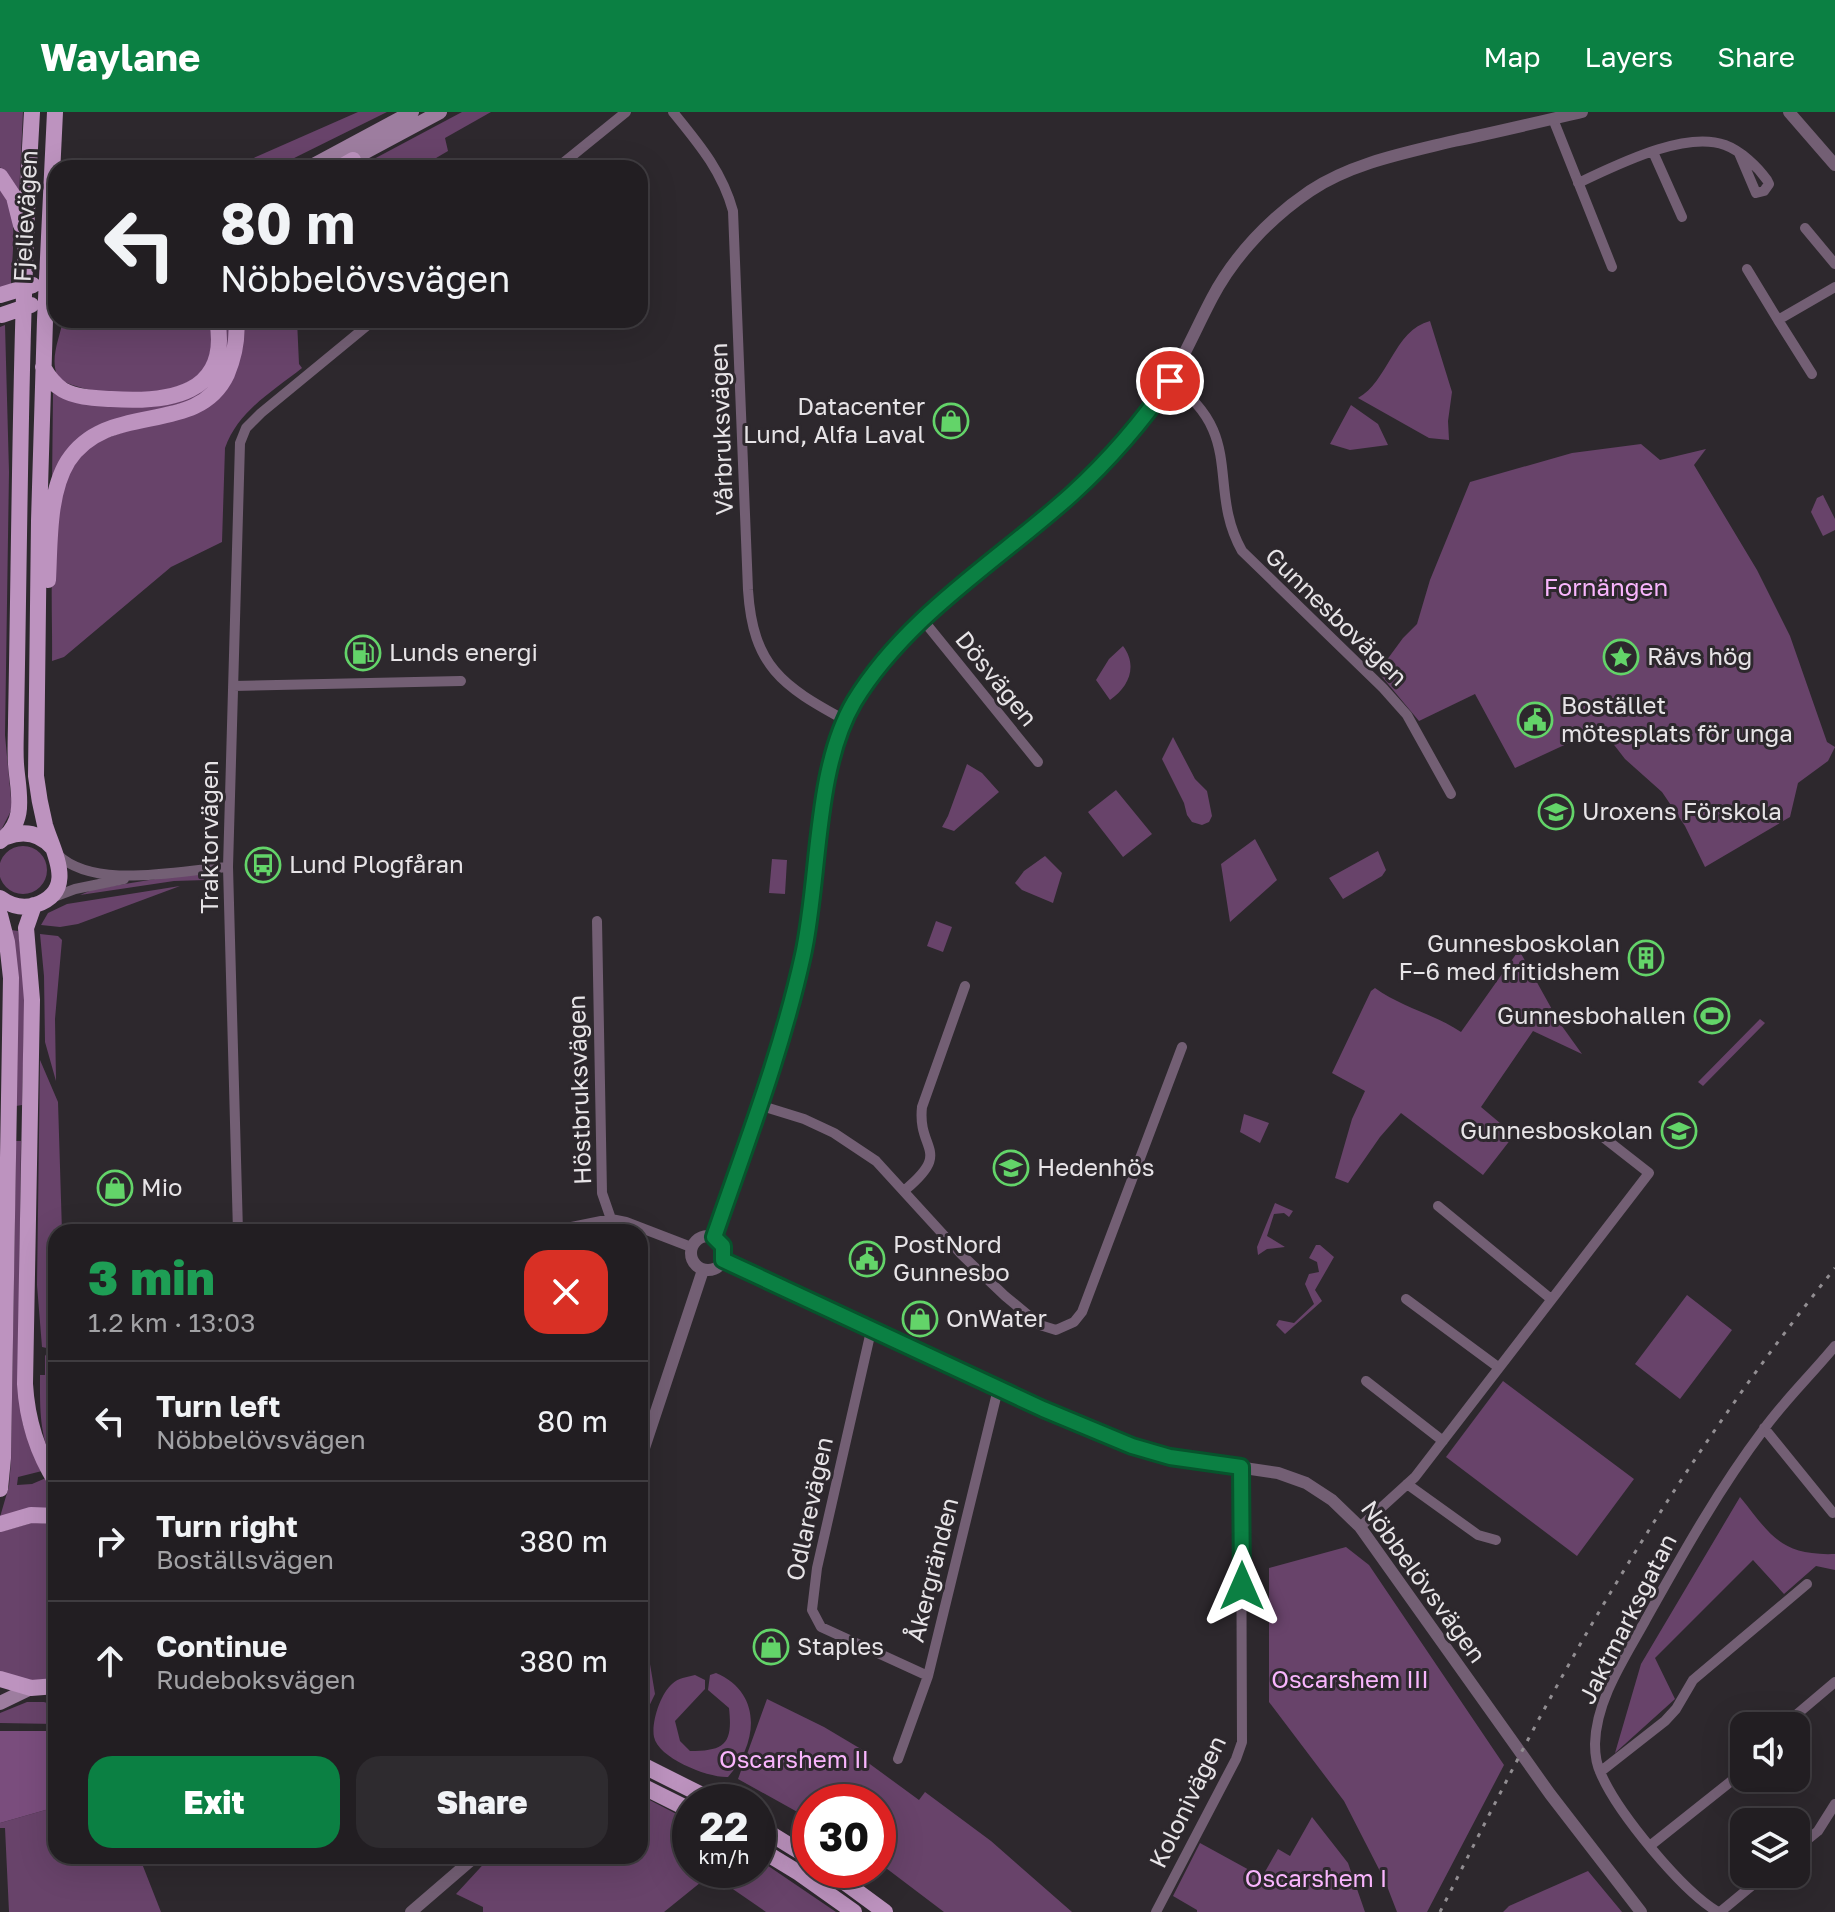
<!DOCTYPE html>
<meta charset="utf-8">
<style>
:root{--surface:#221e22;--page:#2e2b2f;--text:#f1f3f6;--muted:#a2a2a5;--line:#3f3c40;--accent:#0b8043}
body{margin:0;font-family:"Golos Text",sans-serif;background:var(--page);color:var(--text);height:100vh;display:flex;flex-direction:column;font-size:30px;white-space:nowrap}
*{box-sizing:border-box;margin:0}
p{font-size:26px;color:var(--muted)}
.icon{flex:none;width:44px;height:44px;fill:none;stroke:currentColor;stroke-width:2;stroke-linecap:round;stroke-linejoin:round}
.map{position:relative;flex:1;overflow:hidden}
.side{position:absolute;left:48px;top:1112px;width:600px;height:640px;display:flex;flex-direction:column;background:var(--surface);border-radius:24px;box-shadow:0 8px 32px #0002,0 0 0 2px var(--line)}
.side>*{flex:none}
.hud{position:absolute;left:48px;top:48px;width:600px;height:168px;border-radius:24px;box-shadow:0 8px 32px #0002,0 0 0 2px var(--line);background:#221e22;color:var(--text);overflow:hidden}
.controls{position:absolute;left:1730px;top:1600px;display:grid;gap:16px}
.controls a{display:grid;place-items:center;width:80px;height:80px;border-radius:16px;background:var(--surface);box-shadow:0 8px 32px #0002,0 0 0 2px var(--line);font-size:40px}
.speed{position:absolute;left:672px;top:1672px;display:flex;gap:16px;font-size:40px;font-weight:700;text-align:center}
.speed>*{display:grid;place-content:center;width:104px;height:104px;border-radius:50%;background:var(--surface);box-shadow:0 8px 32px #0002,0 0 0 2px var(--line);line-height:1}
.speed small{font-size:20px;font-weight:400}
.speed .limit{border:12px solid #d22;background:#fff;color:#111}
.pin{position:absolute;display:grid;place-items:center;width:68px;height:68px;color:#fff;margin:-34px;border:4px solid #fff;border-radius:50%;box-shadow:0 2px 8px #0007}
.me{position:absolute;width:88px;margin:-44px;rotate:0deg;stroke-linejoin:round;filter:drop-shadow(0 0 6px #0008)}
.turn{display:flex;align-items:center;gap:28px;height:168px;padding:0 40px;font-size:36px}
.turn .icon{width:104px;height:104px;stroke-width:2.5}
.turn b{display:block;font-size:56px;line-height:68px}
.round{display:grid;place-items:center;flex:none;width:84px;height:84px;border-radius:24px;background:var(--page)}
.summary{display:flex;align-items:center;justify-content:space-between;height:136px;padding:0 40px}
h1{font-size:48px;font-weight:800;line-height:60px;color:#1e9e55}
.button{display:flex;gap:16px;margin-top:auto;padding:16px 40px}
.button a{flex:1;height:92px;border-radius:24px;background:var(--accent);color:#fff;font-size:32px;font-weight:800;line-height:92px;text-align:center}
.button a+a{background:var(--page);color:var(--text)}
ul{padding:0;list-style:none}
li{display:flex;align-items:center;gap:24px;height:120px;padding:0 40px;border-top:2px solid var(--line)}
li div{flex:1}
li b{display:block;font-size:30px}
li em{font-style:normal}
header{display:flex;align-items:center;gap:48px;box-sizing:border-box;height:112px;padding:0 40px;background:var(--accent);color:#fff}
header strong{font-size:38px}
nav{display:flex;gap:44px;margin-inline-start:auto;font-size:28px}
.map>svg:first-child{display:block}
.green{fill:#68436a}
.forest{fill:#7a4d7d}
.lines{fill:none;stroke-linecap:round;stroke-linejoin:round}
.minor{stroke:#735f74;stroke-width:10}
.tertiary{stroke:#735f74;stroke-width:12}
.secondary{stroke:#9d7d9f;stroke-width:14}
.primary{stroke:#bd93bf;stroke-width:16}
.rail{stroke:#928e92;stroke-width:3;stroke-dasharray:4 8;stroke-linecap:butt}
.route-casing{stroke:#07532c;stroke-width:20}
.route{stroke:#0b8043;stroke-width:14}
.labels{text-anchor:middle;stroke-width:6;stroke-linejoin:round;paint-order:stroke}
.street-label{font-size:24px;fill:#e7e4e7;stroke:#2d282d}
.poi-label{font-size:24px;fill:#e7e4e7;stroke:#2d282d;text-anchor:start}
.park-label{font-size:24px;fill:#f9b5fd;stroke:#2d282d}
</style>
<header>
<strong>Waylane</strong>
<nav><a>Map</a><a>Layers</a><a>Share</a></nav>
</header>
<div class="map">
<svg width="1835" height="1800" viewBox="0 0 1835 1800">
<rect width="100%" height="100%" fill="#2d282d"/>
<path class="green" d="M0,0H23L19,83L0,55Z
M358,0H387L274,56H231Z
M462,0H491L445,26L448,39L419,56H357Z
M0,73C21,102 11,143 11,175L0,179Z
M63,208H208C244,306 65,285 57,263C50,245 60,225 63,208Z
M223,208H230L227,246L209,276L194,288L96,314L80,326L52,373L53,281L62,285L198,278Z
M242,208H297L299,252L302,256C273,279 238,299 225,336L222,430L171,455L64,545L52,549C53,499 46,407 68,364C75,350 84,340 95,330L215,289Z
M1430,209L1452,280L1448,309L1449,328L1429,326L1358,286C1388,270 1394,218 1430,209Z
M5,213L9,360L5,623L12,697L0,720V215Z
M1351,293L1378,312L1388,333L1350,338L1330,332Z
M1641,332L1660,348L1706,337L1694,353L1757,458L1790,524L1827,630L1835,635L1828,649L1798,671L1790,705L1705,755L1685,714L1662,680L1625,647L1601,616L1515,656L1475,582L1419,609L1378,560L1403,526L1417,512L1430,468L1470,370L1572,341Z
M1823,383L1835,407V418L1823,424L1811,400L1817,386Z
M1123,534C1138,554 1129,575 1110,588L1096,568L1109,547Z
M1173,625L1195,667L1207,679L1212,704L1209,710L1202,713L1192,710L1187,703L1184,691L1162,647Z
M967,652L982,661L999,680L954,719L942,715L948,704Z
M1116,678L1152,722L1123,745L1088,700Z
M1255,727L1277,768L1230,810L1221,752Z
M-1 758a24 24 0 1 1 48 0a24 24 0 1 1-48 0Z
M1378,739L1386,758L1382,764L1343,787L1329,766Z
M1045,744L1062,761L1053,791L1022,778L1015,771L1024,759Z
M772,747L787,748L785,782L769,781Z
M180,763H207L206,768L174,769L80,783L94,777Z
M180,774L78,812L60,815L41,813L48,801L67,792Z
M936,809L952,815L943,840L927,834Z
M11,818L18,819L25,870L22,993L16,994Z
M40,822L58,824L62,828L55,907L56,969L45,930L44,864Z
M1519,838L1559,910L1582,942L1533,919L1481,995L1513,1022L1511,1027L1483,1063L1401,1001L1380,1025L1348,1071L1335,1066L1352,1007L1365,979L1332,961L1371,879L1375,876C1401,895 1434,902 1461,920Z
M1760,907L1765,911L1703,974L1698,970Z
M40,948L58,990L62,1120H56V1238L42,1235L37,1173Z
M1244,1002L1269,1011L1260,1031L1240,1020Z
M16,1029H21L18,1274L23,1313L42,1359L18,1365L17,1373L32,1372L46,1366L56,1382V1398L0,1405L9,1374L11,1349Z
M1275,1091L1293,1099L1289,1105L1284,1101L1274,1102L1267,1124L1285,1135L1267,1137L1258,1143L1257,1135Z
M1316,1133H1320L1334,1145L1315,1178L1322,1189L1285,1222L1276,1213L1279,1208L1294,1211L1314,1192L1305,1172L1309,1162L1319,1160L1317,1150L1309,1146Z
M1687,1183L1732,1218L1680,1287L1635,1252Z
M47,1241H56V1351L54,1352C39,1323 40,1296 40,1263H45V1244Z
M1503,1269L1634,1367L1577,1444L1446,1345Z
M1740,1385C1771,1423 1780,1444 1835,1442V1458L1816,1454L1784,1482L1753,1448L1655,1546L1675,1587L1615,1641L1641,1552Z
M35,1410L56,1413V1568L34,1571L0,1561V1420Z
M1346,1435L1369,1453L1504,1653L1427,1800H1397L1385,1769L1344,1689L1269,1590V1456Z
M640,1543L649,1546L655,1582L640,1613Z
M716,1561C763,1581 758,1632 728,1665C708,1666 658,1646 654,1625C651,1610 661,1581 672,1572C678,1566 687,1565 695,1563L705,1568V1577L675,1609L680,1629L690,1639C725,1639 733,1632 729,1596L708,1578L710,1563Z
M767,1587L824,1615L866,1640L863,1647L919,1688L925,1680L991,1729L1072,1800H944L878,1750V1690H810V1707L738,1667Z
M27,1590H44L56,1594V1612L0,1611V1601Z
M640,1683L690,1709V1758H758V1747L836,1800H766L711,1762L664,1800H483V1795L456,1782L491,1744H640Z
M56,1695V1744H139L161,1800H9L5,1716H0V1711Z
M1312,1705L1348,1751L1365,1800H1197V1798L1173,1784L1200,1731L1262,1765L1278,1737L1290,1744Z
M1588,1759L1622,1800H1503L1509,1794Z"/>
<path class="forest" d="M0,1619H56V1695L0,1711Z"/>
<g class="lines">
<path class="minor" d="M673,0C699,32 722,59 733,99L748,478C753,554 782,574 845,608
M1553,7L1612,155
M1653,40L1682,105
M557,56L626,0
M1578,71C1615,54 1684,18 1725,33C1741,39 1757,54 1767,68L1769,72L1764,79L1756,81L1739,41
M1805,116L1835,152
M1747,157L1778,208L1835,175
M1778,208L1812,262
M1170,269C1247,322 1206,375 1242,439L1383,576L1407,603L1451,682
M923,508L1038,650
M233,574L461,569
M57,742C94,779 180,758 228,755
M51,786L75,777L124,767
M597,809L602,1081L611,1107L626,1110L691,1135
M759,993L804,1007L834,1021L876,1049L961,1142L1005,1184L1040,1213L1056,1218L1074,1210L1082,1200L1182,935
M905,1078C953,1038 917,1039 922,995L965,874
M1438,1094L1551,1187
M238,1120L228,755L240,331L246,316L261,301L374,208
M547,1120L611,1107
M1406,1187L1498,1255
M871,1219L817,1456L812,1498L821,1515L928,1564
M1366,1269L1443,1329
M1764,1316L1833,1401
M1407,1372L1478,1423L1496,1428
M1360,1415L1415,1365L1649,1061L1594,1018
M1783,1614L1835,1570
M898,1647L928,1564L998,1277
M1600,1660L1665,1609L1676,1597L1693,1568L1807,1472
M1651,1733L1744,1659
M1796,1737L1818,1719L1835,1692
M1156,1800L1236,1647L1242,1630L1241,1355
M1718,1800C1682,1779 1618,1701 1601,1662C1597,1654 1595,1641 1595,1632C1596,1588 1624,1547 1645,1509C1682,1443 1718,1378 1764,1317C1785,1288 1812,1262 1835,1234
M1720,1800L1766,1762"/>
<path class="tertiary" d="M1789,0L1835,53
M691 1141a17 17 0 1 1 34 0a17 17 0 1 1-34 0Z
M714,1125C746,1033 780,941 802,846C821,768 813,679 847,605C885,522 1001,445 1069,384C1098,359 1124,329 1148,300C1176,265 1191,226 1212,186C1234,144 1270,106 1310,79C1352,51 1405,41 1454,29C1497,20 1539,10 1582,0
M723,1148L1043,1297L1132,1334L1170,1345L1278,1361L1306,1371L1332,1388L1360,1415L1550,1682L1641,1800
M640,1348L703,1158
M411,1800L476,1744"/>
<path class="secondary" d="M343,52L440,0
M308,56L412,0
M0,1591L31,1576"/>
<path class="primary" d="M339,56L353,48
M0,64L14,85L21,113
M0,183L33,173
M2,203L31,193
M43,255C48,264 53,272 63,278C77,286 96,286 111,287C168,291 231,283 217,208
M48,468C50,431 48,381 68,349C108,287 197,326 227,262C234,245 238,226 236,208
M6,725C24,718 40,721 53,736
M0,729C28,709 18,681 16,652C15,638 16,623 16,609C20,406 20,203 32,0
M0,786C11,794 23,797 35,793C78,779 53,740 45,713C41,697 38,681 36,664L39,409L45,208L55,0
M34,793L26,816L32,888L25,1272C27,1307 37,1340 56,1370
M0,803L7,830L11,866L3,1346L0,1377
M0,1412L31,1403L56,1404
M0,1567L31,1576L56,1574
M640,1652L716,1690
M640,1673L690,1698
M758,1714L810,1746
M758,1736L799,1761L854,1800
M828,1758L885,1800"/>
<path class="rail" d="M1440,1800C1491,1699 1541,1598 1599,1500C1669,1381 1748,1265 1835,1156"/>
</g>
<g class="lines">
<g class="route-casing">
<path id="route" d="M1170,269C1142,310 1108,349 1072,382C999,448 906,504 854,590C814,658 820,766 803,843C782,939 746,1032 714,1125L723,1134V1148L1043,1297L1132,1334L1170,1345L1241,1355L1242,1474"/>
</g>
<use href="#route" class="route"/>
</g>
<defs>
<g id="shop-ring" transform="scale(1.8)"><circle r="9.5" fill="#2d282d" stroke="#63d469" stroke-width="1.5"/><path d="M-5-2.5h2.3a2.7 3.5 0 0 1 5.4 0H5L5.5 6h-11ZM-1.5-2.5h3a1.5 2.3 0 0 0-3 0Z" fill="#63d469"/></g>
<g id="fuel-ring" transform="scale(1.8)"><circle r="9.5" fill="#2d282d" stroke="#63d469" stroke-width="1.5"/><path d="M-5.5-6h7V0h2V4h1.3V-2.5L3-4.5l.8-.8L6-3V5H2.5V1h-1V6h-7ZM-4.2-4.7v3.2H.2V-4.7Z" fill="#63d469"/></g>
<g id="sight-ring" transform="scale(1.8)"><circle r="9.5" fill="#2d282d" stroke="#63d469" stroke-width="1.5"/><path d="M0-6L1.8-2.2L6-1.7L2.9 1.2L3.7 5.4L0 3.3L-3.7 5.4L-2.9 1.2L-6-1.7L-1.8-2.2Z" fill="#63d469"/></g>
<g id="civic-ring" transform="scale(1.8)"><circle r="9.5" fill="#2d282d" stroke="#63d469" stroke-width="1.5"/><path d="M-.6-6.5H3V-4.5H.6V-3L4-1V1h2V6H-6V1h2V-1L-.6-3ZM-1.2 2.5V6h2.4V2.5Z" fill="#63d469"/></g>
<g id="school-ring" transform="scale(1.8)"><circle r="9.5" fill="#2d282d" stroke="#63d469" stroke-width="1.5"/><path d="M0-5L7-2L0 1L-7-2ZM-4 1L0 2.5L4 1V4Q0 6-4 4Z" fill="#63d469"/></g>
<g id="bus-ring" transform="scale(1.8)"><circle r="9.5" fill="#2d282d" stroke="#63d469" stroke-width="1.5"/><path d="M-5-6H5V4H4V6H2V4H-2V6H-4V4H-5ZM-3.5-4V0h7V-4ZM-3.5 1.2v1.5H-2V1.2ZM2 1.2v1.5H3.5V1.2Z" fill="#63d469"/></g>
<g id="building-ring" transform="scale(1.8)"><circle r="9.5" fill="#2d282d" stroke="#63d469" stroke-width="1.5"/><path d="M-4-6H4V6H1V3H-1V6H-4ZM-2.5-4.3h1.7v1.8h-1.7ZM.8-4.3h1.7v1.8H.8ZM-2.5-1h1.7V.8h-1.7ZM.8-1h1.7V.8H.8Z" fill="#63d469"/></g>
<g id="stadium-ring" transform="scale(1.8)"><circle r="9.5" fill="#2d282d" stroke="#63d469" stroke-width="1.5"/><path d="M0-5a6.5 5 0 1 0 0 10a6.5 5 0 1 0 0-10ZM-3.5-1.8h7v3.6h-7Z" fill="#63d469"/></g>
</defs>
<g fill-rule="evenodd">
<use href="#shop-ring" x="951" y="309"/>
<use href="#fuel-ring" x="363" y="541"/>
<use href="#sight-ring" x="1621" y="545"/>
<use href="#civic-ring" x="1535" y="608"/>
<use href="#school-ring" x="1556" y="700"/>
<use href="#bus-ring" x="263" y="753"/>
<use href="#building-ring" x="1646" y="846"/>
<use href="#stadium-ring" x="1712" y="904"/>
<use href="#school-ring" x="1679" y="1019"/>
<use href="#school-ring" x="1011" y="1056"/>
<use href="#shop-ring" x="115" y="1076"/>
<use href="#civic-ring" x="867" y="1147"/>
<use href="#shop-ring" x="920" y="1207"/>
<use href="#shop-ring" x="771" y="1535"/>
</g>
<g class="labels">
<g class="street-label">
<text transform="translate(26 104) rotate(-87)" y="8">Fjelievägen</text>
<text transform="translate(722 317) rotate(-92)" y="8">Vårbruksvägen</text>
<text transform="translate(1336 505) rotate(44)" y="8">Gunnesbovägen</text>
<text transform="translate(996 567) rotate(51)" y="8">Dösvägen</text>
<text transform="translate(210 725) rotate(-90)" y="8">Traktorvägen</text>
<text transform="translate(580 978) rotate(-92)" y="8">Höstbruksvägen</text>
<text transform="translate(810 1397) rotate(-78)" y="8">Odlarevägen</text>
<text transform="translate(933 1458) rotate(-76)" y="8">Åkergränden</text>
<text transform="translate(1423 1470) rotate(54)" y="8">Nöbbelövsvägen</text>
<text transform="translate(1628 1507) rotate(-63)" y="8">Jaktmarksgatan</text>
<text transform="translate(1188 1690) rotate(-64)" y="8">Kolonivägen</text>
</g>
<g class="poi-label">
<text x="925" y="303" text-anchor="end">Datacenter<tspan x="925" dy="28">Lund, Alfa Laval</tspan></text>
<text x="389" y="549">Lunds energi</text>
<text x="1647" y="553">Rävs hög</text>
<text x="1561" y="602">Bostället<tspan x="1561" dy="28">mötesplats för unga</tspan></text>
<text x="1582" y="708">Uroxens Förskola</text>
<text x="289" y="761">Lund Plogfåran</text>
<text x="1620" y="840" text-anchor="end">Gunnesboskolan<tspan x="1620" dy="28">F–6 med fritidshem</tspan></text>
<text x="1686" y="912" text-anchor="end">Gunnesbohallen</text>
<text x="1653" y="1027" text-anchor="end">Gunnesboskolan</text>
<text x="1037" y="1064">Hedenhös</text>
<text x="141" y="1084">Mio</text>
<text x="893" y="1141">PostNord<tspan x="893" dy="28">Gunnesbo</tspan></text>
<text x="946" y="1215">OnWater</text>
<text x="797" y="1543">Staples</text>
</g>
<g class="park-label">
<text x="1606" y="484">Fornängen</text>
<text x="1350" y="1576">Oscarshem III</text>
<text x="794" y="1656">Oscarshem II</text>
<text x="1316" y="1775">Oscarshem I</text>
</g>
</g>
</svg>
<div class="controls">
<a><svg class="icon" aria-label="sound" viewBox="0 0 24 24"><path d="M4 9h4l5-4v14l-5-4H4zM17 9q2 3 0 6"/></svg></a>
<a><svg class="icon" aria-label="layers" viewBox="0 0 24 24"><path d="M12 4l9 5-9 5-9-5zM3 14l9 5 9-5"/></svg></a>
</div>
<div class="speed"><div>22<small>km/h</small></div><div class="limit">30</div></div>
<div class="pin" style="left:1170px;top:269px;background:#d93025"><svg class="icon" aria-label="arrive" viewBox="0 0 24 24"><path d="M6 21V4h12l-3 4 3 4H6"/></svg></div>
<svg class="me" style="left:1242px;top:1474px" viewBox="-20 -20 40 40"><path d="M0-17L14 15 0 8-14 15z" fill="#0b8043" stroke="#fff" stroke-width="4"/></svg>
<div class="hud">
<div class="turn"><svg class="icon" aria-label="left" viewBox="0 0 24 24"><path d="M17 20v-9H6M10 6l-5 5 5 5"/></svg><div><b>80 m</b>Nöbbelövsvägen</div></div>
</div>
<section class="side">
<div class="summary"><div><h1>3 min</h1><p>1.2 km · 13:03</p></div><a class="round" style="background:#d93025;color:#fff"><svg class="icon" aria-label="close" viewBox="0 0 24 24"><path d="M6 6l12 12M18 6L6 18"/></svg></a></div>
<ul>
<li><svg class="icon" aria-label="left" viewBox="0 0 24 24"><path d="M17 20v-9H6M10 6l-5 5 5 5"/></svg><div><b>Turn left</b><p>Nöbbelövsvägen</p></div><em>80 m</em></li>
<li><svg class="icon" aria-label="right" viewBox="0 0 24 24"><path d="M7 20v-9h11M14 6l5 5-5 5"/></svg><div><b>Turn right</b><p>Boställsvägen</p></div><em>380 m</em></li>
<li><svg class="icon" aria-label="ahead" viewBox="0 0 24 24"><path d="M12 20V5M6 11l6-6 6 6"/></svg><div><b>Continue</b><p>Rudeboksvägen</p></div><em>380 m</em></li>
</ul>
<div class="button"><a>Exit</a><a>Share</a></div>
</section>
</div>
